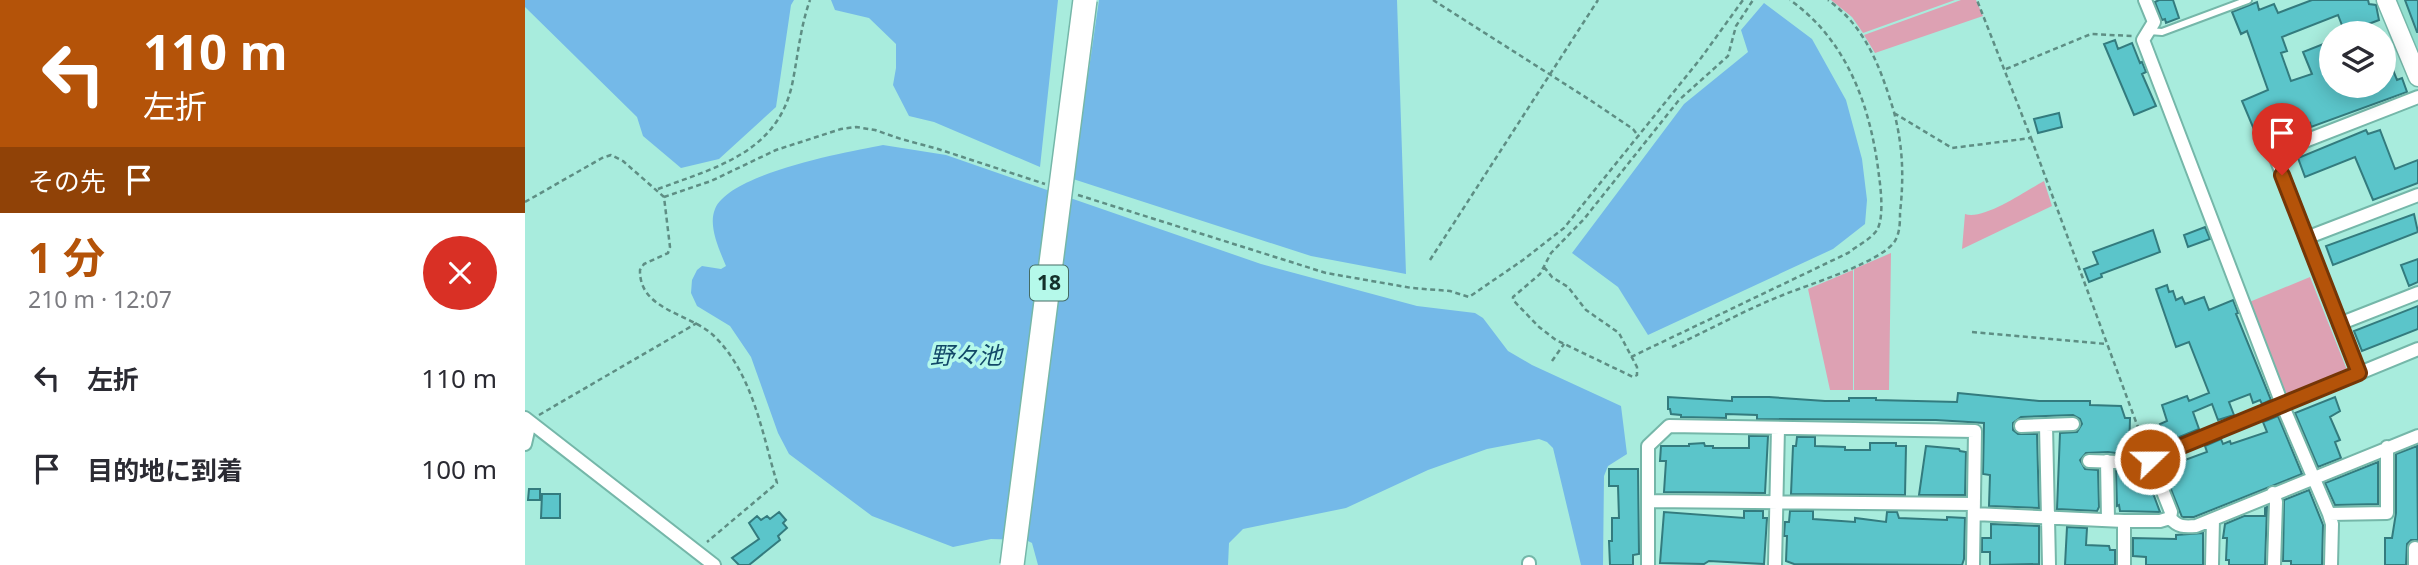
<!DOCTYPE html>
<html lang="ja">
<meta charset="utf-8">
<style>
:root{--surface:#fff;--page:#f2f2f3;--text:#2b2b33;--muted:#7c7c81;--accent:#b45309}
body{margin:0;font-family:"Noto Sans","Noto Sans JP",sans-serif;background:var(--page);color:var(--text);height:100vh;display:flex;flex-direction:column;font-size:26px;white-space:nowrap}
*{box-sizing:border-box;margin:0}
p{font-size:23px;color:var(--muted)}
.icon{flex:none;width:38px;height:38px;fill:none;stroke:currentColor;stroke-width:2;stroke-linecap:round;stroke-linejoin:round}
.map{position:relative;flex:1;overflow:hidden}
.side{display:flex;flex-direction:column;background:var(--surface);width:525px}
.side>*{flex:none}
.hud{background:#b45309;color:#fff;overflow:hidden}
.fabs{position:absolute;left:1794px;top:21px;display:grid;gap:14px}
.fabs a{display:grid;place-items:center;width:77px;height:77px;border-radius:50%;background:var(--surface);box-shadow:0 4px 18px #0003;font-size:35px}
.pin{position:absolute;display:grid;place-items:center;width:60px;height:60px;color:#fff;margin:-72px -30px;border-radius:50% 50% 50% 0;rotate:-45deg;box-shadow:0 0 7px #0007}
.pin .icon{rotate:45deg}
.me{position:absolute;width:77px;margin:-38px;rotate:68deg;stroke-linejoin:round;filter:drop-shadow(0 0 5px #0008)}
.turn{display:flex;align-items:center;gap:24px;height:147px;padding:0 28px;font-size:32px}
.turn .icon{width:91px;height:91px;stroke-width:2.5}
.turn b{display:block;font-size:49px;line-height:60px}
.then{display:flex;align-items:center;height:66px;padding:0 28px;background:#0003;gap:14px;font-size:26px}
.round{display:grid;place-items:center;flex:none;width:74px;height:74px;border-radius:37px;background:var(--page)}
.headline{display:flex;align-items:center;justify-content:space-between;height:119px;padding:0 28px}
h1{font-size:42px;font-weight:700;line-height:52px;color:var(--accent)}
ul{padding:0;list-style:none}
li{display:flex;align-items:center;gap:21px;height:91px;padding:0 28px}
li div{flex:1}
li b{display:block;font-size:26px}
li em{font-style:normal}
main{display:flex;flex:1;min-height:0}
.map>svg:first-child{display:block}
.built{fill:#93dfcf}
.green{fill:#dda1b3}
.water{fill:#74b9e8}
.building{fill:#5bc5ca;stroke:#337b7e;stroke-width:2}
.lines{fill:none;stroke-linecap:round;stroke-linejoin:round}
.lane-casing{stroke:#75b7a9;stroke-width:10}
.street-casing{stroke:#75b7a9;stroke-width:16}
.secondary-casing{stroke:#75b7a9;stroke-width:21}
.path{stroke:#5e8e84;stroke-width:2.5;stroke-dasharray:5 3.5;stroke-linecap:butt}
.lane{stroke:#fff;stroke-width:6}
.street{stroke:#fff;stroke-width:12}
.secondary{stroke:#fff;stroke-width:18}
.highway-bridge-casing{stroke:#75b7a9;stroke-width:26;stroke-linecap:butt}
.highway-bridge{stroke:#fff;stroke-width:23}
.route-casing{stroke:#753606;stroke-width:18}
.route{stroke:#b45309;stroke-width:12}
.labels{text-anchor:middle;stroke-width:7;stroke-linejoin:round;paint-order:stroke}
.shield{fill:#b5f9ea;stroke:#446c64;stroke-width:2}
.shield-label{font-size:21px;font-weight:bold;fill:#14302a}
.water-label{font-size:24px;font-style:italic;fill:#124868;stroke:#b5f9ea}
</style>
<main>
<section class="side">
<div class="hud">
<div class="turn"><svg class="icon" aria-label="left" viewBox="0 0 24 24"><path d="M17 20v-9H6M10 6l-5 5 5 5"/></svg><div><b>110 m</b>左折</div></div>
<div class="then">その先<svg class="icon" aria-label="arrive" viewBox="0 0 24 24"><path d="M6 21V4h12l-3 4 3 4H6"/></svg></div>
</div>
<div class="headline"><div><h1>1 分</h1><p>210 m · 12:07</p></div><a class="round" style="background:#d93025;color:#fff"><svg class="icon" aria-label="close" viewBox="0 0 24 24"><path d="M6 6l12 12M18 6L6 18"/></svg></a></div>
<ul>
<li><svg class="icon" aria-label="left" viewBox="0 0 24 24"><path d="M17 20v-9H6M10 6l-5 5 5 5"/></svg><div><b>左折</b></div><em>110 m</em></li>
<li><svg class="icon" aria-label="arrive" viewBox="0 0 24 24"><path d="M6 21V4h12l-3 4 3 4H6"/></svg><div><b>目的地に到着</b></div><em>100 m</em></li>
</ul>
</section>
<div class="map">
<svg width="1893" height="565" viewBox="0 0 1893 565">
<rect width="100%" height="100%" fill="#a8ecdd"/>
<path class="built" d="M1870,0H1893V60Z"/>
<path class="green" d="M1306,0H1430L1338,33L1327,17Z
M1436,0H1451L1458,16L1350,53L1339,35Z
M1519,181L1527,206L1437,249L1440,214C1458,221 1502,190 1519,181Z
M1366,253L1364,390H1329V269Z
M1328,270V390H1305L1283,289Z
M1785,277L1824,375L1759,400L1722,303Z"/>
<path class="water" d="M0,0H269L266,5L251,107L194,159L156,168L118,136L112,117L0,7Z
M306,0H533L515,167L409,122L384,116L368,85L371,68V44L344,18L310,10Z
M574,0H872L881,274L786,256L548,179Z
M1239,3L1287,39L1321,100L1337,159L1342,200L1340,224L1308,249L1123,335L1093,287L1047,253L1159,104L1223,52L1216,30Z
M358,145L421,155L736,264L892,306L950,313L958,318L983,351L1007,365L1096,406L1102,454L1083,466L1079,476L1078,565H1056L1028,448L1022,442L1014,439L962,449L903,470L821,508L718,529L704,543L703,565H513L507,543L501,540L466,539L428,547L347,516L264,454L253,433L226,357L205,326L172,306L166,293L167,280L172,270L177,266L196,269L201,266C194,249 183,226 190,209C205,173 322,152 358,145Z"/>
<path class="building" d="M1634,0H1648L1654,18L1641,23L1640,19L1637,20L1630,2Z
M1787,0H1843L1844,4L1851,5L1854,20L1820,33L1813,15L1757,37L1762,51L1756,53L1766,81L1787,74L1778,52L1806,41V86H1858L1859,48L1872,80L1877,78L1882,92L1786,127L1785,123L1778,126L1777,124L1733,139L1717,101L1743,90L1722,31L1716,34L1707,12L1732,2L1734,10L1749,4L1753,13Z
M1880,0H1893V32H1892Z
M1590,40L1593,49L1607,43L1615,63L1617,62L1621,72L1617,74L1631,106L1609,115L1579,44Z
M1534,113L1537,127L1513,133L1509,119Z
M1841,130L1843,134L1855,130L1870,169L1893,160V183L1848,200L1830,157L1780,177L1773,158Z
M1889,214L1893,232L1808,265L1801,246Z
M1680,227L1685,239L1663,247L1659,235Z
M1628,230L1635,252L1576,274L1577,277L1564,282L1559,269L1573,264L1568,252Z
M1893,259V282L1884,286L1876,265Z
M1642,285L1644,292L1648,291L1651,300L1657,297L1660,304L1679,297L1684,310L1708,300L1713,313L1711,314L1746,400L1737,404L1735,400L1728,403L1725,394L1704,402L1709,415L1693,420L1687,404L1668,412L1674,429L1642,442L1635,424L1642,421L1637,405L1662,396L1664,401L1684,393L1664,342L1651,347L1631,289Z
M1893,306V329L1837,351L1829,331Z
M1433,393L1514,401H1565V405L1596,406L1600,418H1605L1604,455L1617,456L1619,469L1635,512L1595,511L1594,505L1592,506L1591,471L1599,469L1603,462L1598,454L1583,452L1561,453L1555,460L1560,469L1573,470L1574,507L1572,511L1532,509L1535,433L1552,432L1557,424L1555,419L1548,415L1496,417L1488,423V430L1493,434H1512L1514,508L1464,506L1465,475L1458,474L1459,423L1411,420L1232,419V415L1201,414V418L1156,417V415L1146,414L1145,409H1143V397L1207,401V397H1244L1300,401H1324V398H1351V400L1432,402Z
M1810,397L1815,411L1805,417L1815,440L1810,442L1816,458L1793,467L1770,413Z
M1753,416L1777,474L1669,517H1657L1636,464L1658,455L1660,460L1682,452L1680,446L1696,439L1698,444L1705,441L1706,444L1742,432L1738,422Z
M1224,436H1243L1240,493L1139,492L1141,461H1135L1136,446H1164V444L1179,443L1180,446H1188V448H1224Z
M1272,437H1290V446L1320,447V450H1345V443H1371V446H1381L1380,495L1266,494L1268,446H1271Z
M1401,446L1434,449L1435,451L1441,452L1440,495H1394Z
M1892,446L1893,540H1886L1882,544L1881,565H1860V538H1867L1871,513V454Z
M1853,462V504L1810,505L1800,483Z
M1084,469H1113L1114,554L1108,555V565H1085L1084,541H1087V518H1094L1093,486H1084Z
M4,489H15V500H3Z
M1784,490L1798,525L1797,565H1766V561H1758L1759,500Z
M17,494H35V518H16Z
M1742,507L1740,565H1704V560H1701L1702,538H1698L1700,524L1719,516H1740V508Z
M1219,511H1238V518H1242L1239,564L1184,561L1179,564L1135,563L1139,512L1219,518Z
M1265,511H1288V519L1330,522V518L1361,522L1362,512H1372L1374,518L1422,520V517L1440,518L1439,559L1437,565L1269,564L1261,561L1262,536H1259L1260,522H1264Z
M254,512L261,520L258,523L262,528L253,536L255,540L224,565H214L207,558L234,539L224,523L232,516L236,520L242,516L245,519Z
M1466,524L1514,526V564L1465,565V552H1457V538H1466Z
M1542,527L1562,528L1561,545L1584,546L1585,550H1590V565H1540Z
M1678,533V565H1621V557L1608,556V538L1651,539V535Z"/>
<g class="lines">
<g class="lane-casing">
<path id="lane" d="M1624,31L1637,32L1723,0"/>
</g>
<g class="street-casing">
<path id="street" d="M1620,0L1629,22L1618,40L1757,404L1804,514L1807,524L1806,565
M1781,238L1893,195
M1814,324L1893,293
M1834,373L1749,153L1893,97
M0,418L189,565
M1521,425L1524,565
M1496,426L1548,424
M0,444L5,422
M1564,461L1594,462
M1582,461L1583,520
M1748,493L1751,502L1749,565
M1123,501L1449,504
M1449,514L1599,521H1635L1645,518C1653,527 1659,527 1671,526L1893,436
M1804,514L1862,513V447
M1645,518L1646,512L1625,459L1893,349
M1004,563V565
M1123,565V446L1144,426L1450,431L1448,565
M1250,565L1253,428
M1599,565V521
M1687,565L1688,519
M1890,565V548"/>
</g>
<g class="secondary-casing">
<path id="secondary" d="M1861,0L1893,77"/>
</g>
<path class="path" d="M908,0L1065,100L1108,129L1114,137
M1481,69L1566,34L1607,36
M1369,113L1427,148L1506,138L1452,0
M1506,138L1621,449
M133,189C189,168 252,153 267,85C273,56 275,28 285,0
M553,195L801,273L887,288L925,291L944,297L998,260L1039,228L1176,58L1218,0
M139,197L186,181L251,150L316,129L331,127L350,130L376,139L413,149L520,184
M0,202L77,158L86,155L98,161L139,197L145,247L143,253L119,264L115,270C114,310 164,313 188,335C228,373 237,433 252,483L182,542
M905,260L1073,0
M1019,267L1027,277L1043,287L1061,310L1094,333L1112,367V375L1108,377L1031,340L1014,327L988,300V297L1015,274L1026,253L1059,219L1154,100L1203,56L1211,26L1228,0
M1447,332L1581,344
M1147,347C1184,330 1220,310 1258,295C1282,285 1361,261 1371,239C1375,231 1375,221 1375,213C1379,177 1378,147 1369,112C1356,69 1341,27 1303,0
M1106,357L1323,253C1332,246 1346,239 1352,230C1359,218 1356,190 1354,176C1346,108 1323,41 1265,0
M1027,361L1039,344
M14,415L172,323"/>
<use href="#lane" class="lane"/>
<use href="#street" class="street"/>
<use href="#secondary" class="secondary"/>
<g class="highway-bridge-casing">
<path id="highway-bridge" d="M487,565L560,0"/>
</g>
<use href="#highway-bridge" class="highway-bridge"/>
</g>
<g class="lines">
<g class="route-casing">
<path id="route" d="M1625,459L1834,373L1757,175"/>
</g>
<use href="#route" class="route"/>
</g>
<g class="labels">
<rect class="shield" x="505" y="265.5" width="38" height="35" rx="5"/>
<g class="shield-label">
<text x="524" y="290">18</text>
</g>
<g class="water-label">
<text x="441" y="364">野々池</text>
</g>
</g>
</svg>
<div class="fabs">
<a><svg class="icon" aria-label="layers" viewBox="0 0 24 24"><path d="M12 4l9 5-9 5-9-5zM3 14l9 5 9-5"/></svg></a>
</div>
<div class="pin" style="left:1757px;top:175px;background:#d93025"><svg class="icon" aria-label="arrive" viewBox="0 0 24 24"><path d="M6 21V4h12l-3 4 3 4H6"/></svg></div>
<svg class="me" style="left:1625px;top:459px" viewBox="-20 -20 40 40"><circle r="17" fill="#b45309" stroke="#fff" stroke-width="3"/><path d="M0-11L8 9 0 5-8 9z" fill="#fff"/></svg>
</div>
</main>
